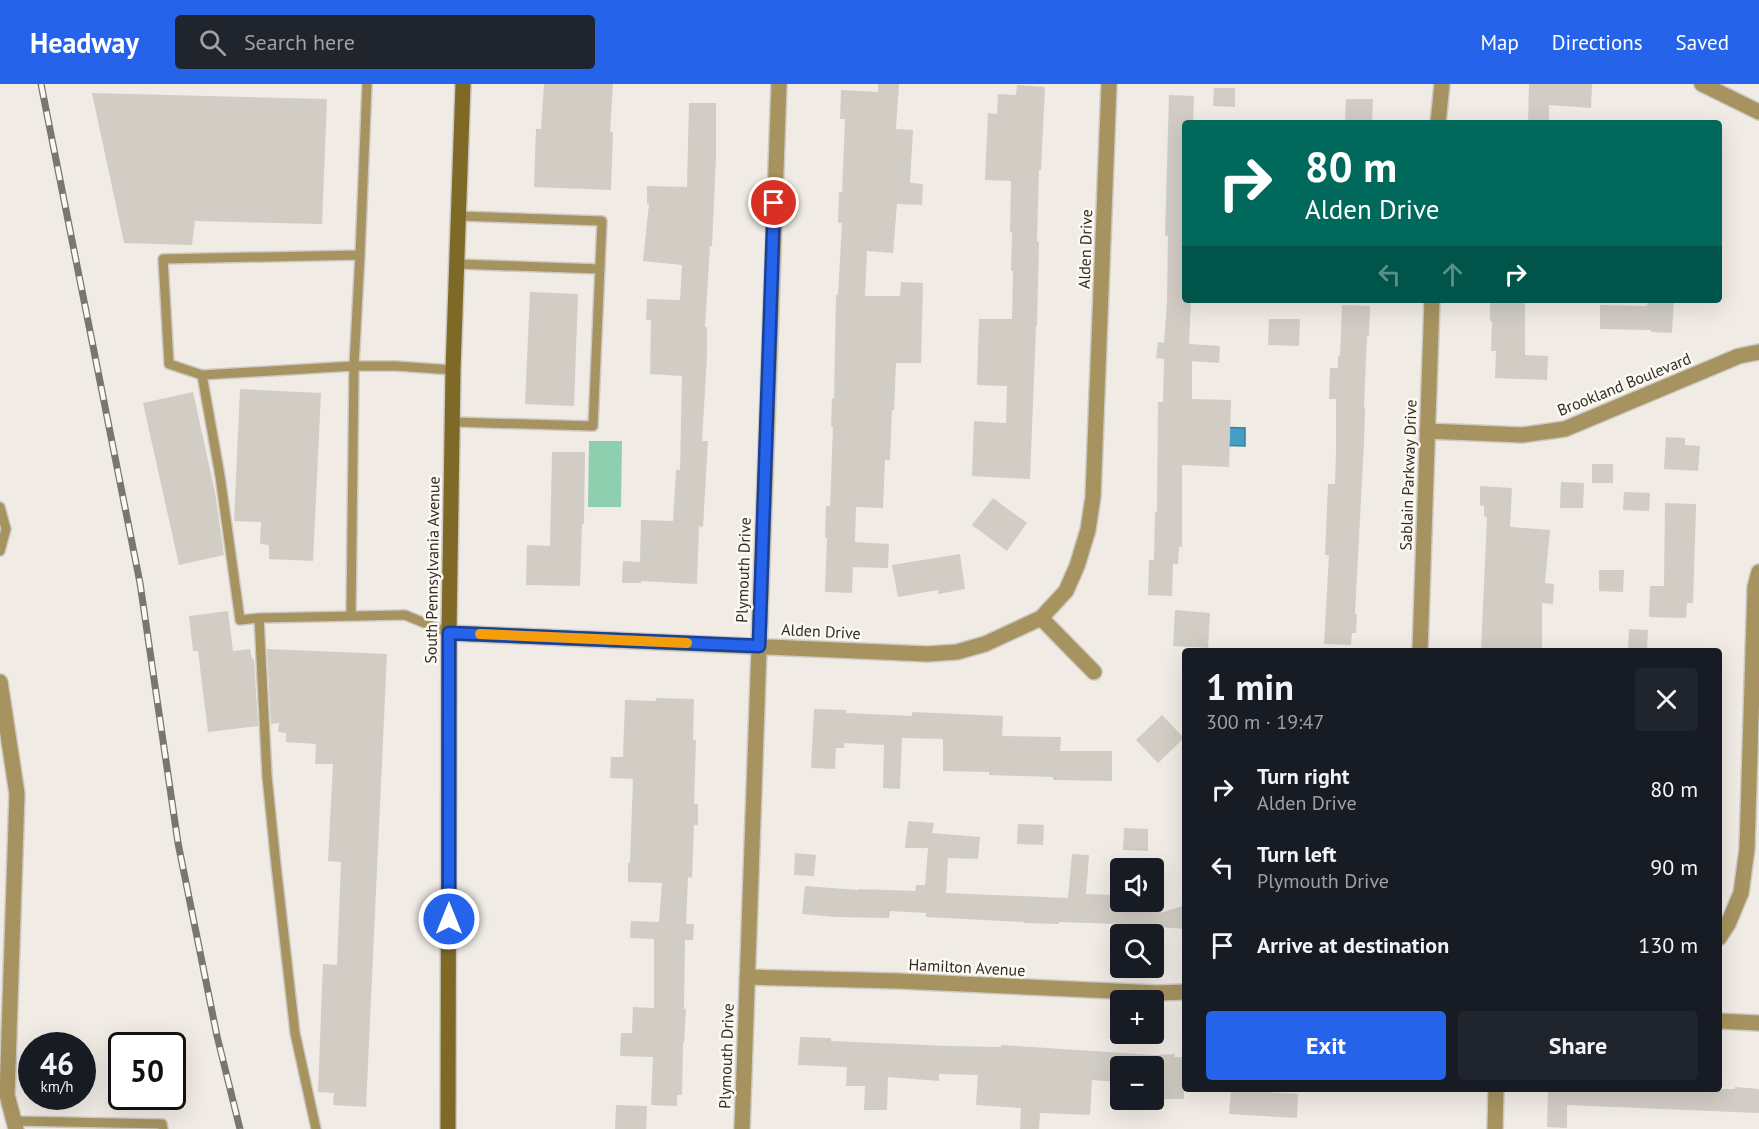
<!DOCTYPE html>
<meta charset="utf-8">
<style>
:root{--surface:#171b24;--page:#20242c;--text:#f1f3f6;--muted:#9ea1a6;--accent:#2563eb}
body{margin:0;font-family:"PT Sans",sans-serif;background:var(--page);color:var(--text);height:100vh;display:flex;flex-direction:column;font-size:22px;white-space:nowrap}
*{box-sizing:border-box;margin:0}
p{font-size:20px;color:var(--muted)}
.icon{flex:none;width:33px;height:33px;fill:none;stroke:currentColor;stroke-width:2;stroke-linecap:round;stroke-linejoin:round}
.map{position:relative;flex:1;overflow:hidden}
.sheet{position:absolute;left:1182px;top:564px;width:540px;height:444px;display:flex;flex-direction:column;background:var(--surface);border-radius:6px;box-shadow:0 6px 24px #0002}
.sheet>*{flex:none}
.hud{position:absolute;left:1182px;top:36px;width:540px;height:183px;border-radius:6px;box-shadow:0 6px 24px #0002;background:#00695c;color:#fff;overflow:hidden}
.controls{position:absolute;left:1110px;top:774px;display:grid;gap:12px}
.controls a{display:grid;place-items:center;width:54px;height:54px;border-radius:6px;background:var(--surface);box-shadow:0 6px 24px #0002;font-size:30px}
.speed{position:absolute;left:18px;top:948px;display:flex;gap:12px;font-size:30px;font-weight:700;text-align:center}
.speed>*{display:grid;place-content:center;width:78px;height:78px;border-radius:50%;background:var(--surface);box-shadow:0 6px 24px #0002;line-height:1}
.speed small{font-size:15px;font-weight:400}
.speed .limit{border:3px solid #111;border-radius:9px;background:#fff;color:#111}
.pin{position:absolute;display:grid;place-items:center;width:51px;height:51px;color:#fff;margin:-26px;border:3px solid #fff;border-radius:50%;box-shadow:0 2px 6px #0007}
.me{position:absolute;width:66px;margin:-33px;rotate:0deg;stroke-linejoin:round;filter:drop-shadow(0 0 4px #0008)}
.turn{display:flex;align-items:center;gap:21px;height:126px;padding:0 24px;font-size:27px}
.turn .icon{width:78px;height:78px;stroke-width:2.5}
.turn b{display:block;font-size:42px;line-height:51px}
.lanes{display:flex;align-items:center;height:57px;padding:0 24px;background:#0003;justify-content:center;gap:30px;direction:ltr}
.lanes .off{opacity:.35}
.round{display:grid;place-items:center;flex:none;width:63px;height:63px;border-radius:6px;background:var(--page)}
.summary{display:flex;align-items:center;justify-content:space-between;height:102px;padding:0 24px}
h1{font-size:36px;font-weight:700;line-height:45px}
.action{display:flex;gap:12px;margin-top:auto;padding:12px 24px}
.action a{flex:1;height:69px;border-radius:6px;background:var(--accent);color:#fff;font-size:24px;font-weight:700;line-height:69px;text-align:center}
.action a+a{background:var(--page);color:var(--text)}
ul{padding:0;list-style:none}
li{display:flex;align-items:center;gap:18px;height:78px;padding:0 24px}
li div{flex:1}
li b{display:block;font-size:22px}
li em{font-style:normal}
header{display:flex;align-items:center;gap:36px;box-sizing:border-box;height:84px;padding:0 30px;background:var(--accent);color:#fff}
header strong{font-size:28px}
nav{display:flex;gap:33px;margin-inline-start:auto;font-size:21px}
.search{width:420px;height:54px;background:var(--page);display:flex;align-items:center;gap:15px;box-sizing:border-box;padding:0 21px;border-radius:6px;color:var(--muted);font-size:22px}
.map>svg:first-child{display:block}
.green{fill:#8fcfb0}
.water{fill:#439fc5;stroke:#3d7d96;stroke-width:1.5}
.building{fill:#d1cdc5}
.lines{fill:none;stroke-linecap:round;stroke-linejoin:round}
.service-casing{stroke:#cdc9c3;stroke-width:12}
.minor-casing{stroke:#cdc9c3;stroke-width:18}
.secondary-casing{stroke:#cdc9c3;stroke-width:18}
.service{stroke:#a69360;stroke-width:9}
.minor{stroke:#a69360;stroke-width:15}
.secondary{stroke:#7f6927;stroke-width:15}
.rail-casing{stroke:#797672;stroke-width:7}
.rail{stroke:#fdf9f1;stroke-width:4.5;stroke-dasharray:14;stroke-linecap:butt}
.route-casing{stroke:#184099;stroke-width:15}
.route{stroke:#2563eb;stroke-width:10}
.slow{stroke:#f59e0b;stroke-width:10}
.labels{text-anchor:middle;stroke-width:5;stroke-linejoin:round;paint-order:stroke}
.street-label{font-size:16px;fill:#2f2d2a;stroke:#fdf9f1}
</style>
<header>
<strong>Headway</strong>
<div class="search"><svg class="icon" aria-label="search" viewBox="0 0 24 24"><circle cx="10" cy="10" r="6"/><path d="M15 15l6 6"/></svg>Search here</div>
<nav><a>Map</a><a>Directions</a><a>Saved</a></nav>
</header>
<div class="map">
<svg width="1759" height="1045" viewBox="0 0 1759 1045">
<rect width="100%" height="100%" fill="#f0ebe4"/>
<path class="green" d="M589,357H622L621,423H588Z"/>
<path class="water" d="M1211,343L1245,344V362L1211,361Z"/>
<path class="building" d="M544,0H613L610,48H613L611,106L534,103L536,45H541Z
M878,0H899L896,45L913,46L910,99L923,100L922,121L897,120L893,169L867,167L865,212H900L901,198L923,199L921,279H896L894,326H892L890,376H885L883,424L856,423L855,458L889,460L888,484L853,483L852,509L825,508L827,454H825L826,422H830L833,343H831L832,314L834,315L836,211H838L842,139H838L839,108H842L845,35H840L841,6L878,8Z
M1529,0H1592L1591,24L1549,21V39H1528Z
M1017,1L1045,3L1041,86H1039L1037,158H1039L1037,242H1036L1030,395L972,392L974,337L1006,339L1007,302L977,301L979,235H1012L1013,187H1011L1012,148H1010L1011,97L985,96L988,29L997,30L998,10L1016,11Z
M1214,4H1235V23L1213,22Z
M92,9L327,15L322,140L195,137L192,161L124,159Z
M1169,11L1194,12L1193,39H1185V216H1191L1189,260L1220,262L1219,279L1192,277V315L1231,316L1229,383L1182,381V463H1179L1178,480H1173L1172,512L1148,511L1149,476H1154L1155,428H1157L1158,318H1163L1164,275L1156,274L1158,258L1164,259L1167,218L1168,152H1165Z
M1346,15H1373L1372,39H1345Z
M689,19H716V72L712,162H710L705,243H707V272L702,357H708L703,443L699,442L697,500L641,497V499H622L623,477L640,478L641,436L673,437L676,386H680L682,292L650,290L651,236H646L647,215L680,216L682,181L643,177L649,120H647V102L687,103Z
M530,208L578,210L574,322L525,320Z
M1490,216H1525V271L1548,272L1547,296L1495,294L1496,267H1491L1492,237H1490Z
M1648,216H1674L1672,249L1651,248V246L1600,245V221L1647,222Z
M1342,221L1370,222L1369,252H1367L1364,324H1365L1364,358L1355,530H1357L1356,549H1352L1351,561L1324,560L1329,471H1325L1328,400H1335L1336,365V315H1329L1330,284H1338V272H1340Z
M1269,235H1300L1299,262L1268,261Z
M240,305L321,309L313,477L269,475V461L260,460L261,438L234,437Z
M193,308L215,408L224,471L179,481L143,319Z
M1666,353L1685,354V361L1700,362L1698,387L1664,385Z
M552,368H585L584,440H582L580,502L526,501L527,461L550,462Z
M1592,380H1613V399H1592Z
M1561,398L1584,399L1583,424H1560Z
M1480,402L1512,404L1510,443L1550,446L1545,499L1554,500L1553,520L1542,519V567H1481L1487,433L1484,432V422L1480,421Z
M1624,408L1650,409L1649,427L1623,426Z
M993,414L1027,439L1007,467L972,441Z
M1665,419L1696,420L1693,519H1687L1686,534L1649,533L1650,502H1664Z
M960,470L965,505L938,510V506L898,513L892,481Z
M1599,486H1624L1623,508L1599,507Z
M1175,526L1210,529L1208,564L1173,562Z
M228,527L233,567L250,565L252,575H254L258,642L208,648L198,567H193L189,532Z
M1629,545L1648,546L1647,567L1628,566Z
M267,565L387,570L366,1023L333,1021L334,1009L318,1008L323,880L337,881L341,778L328,777L333,680H315L316,660L286,658V649L278,648L279,639L271,640Z
M656,614L694,615L693,656H696L694,720H698V741H694L692,794L688,793L686,840H694L693,856H685L684,925H686L684,959H683L682,1011H677V1022L651,1021L653,973L620,972L621,949H632L633,923L654,924V855L630,854L631,837L659,838L662,799L628,798V779H630L633,695L610,694L611,673H623L625,616L656,617Z
M814,625L846,626V629L912,632V628L1003,632L1002,652L1061,653L1060,667H1112V697L1053,696V693L989,691V688L943,687V655L902,654L900,705L883,704L884,661L844,659V664H836L835,685L811,684Z
M1162,631L1184,654L1158,679L1136,656Z
M908,737L934,739L932,749L980,753L978,775L948,774L946,809L1068,814L1072,770L1089,771L1086,810L1113,811L1112,818H1162L1161,829L1185,821V845L1119,840L1059,838V840L1024,839V838L926,833V829L890,827L889,834L835,833L802,830L805,802L858,806L859,805L915,807L916,801H925L928,764H905Z
M1018,740L1044,741L1043,761L1017,760Z
M1124,744L1148,745V767L1123,766Z
M795,769L816,771L814,792L794,791Z
M800,953L831,954V957L950,962L1001,963V961L1155,971L1175,970L1174,973H1184V1015H1154V982H1120V998L1092,996L1090,1031L1040,1029L1039,1045H1020L1021,1024L976,1021L978,991L939,990V997L888,993L887,1026H864L865,1002H846L847,983L798,981Z
M1735,1003L1759,1005V1029L1567,1021V1044L1547,1043L1548,1005H1735Z
M1231,1006L1298,1010L1297,1034L1229,1030Z
M616,1021L647,1022L646,1045H615Z"/>
<g class="lines">
<g class="service-casing">
<path id="service" d="M360,171L367,0
M456,180L600,185
M202,291L169,280L163,175L360,171L354,282L202,291L220,392L240,536L259,534
M453,338L593,342L602,137L458,132
M0,423L6,445L0,467
M351,532L354,282H396L453,286
M14,1037L162,1040L163,1045
M316,1045L295,949L276,781L267,692L259,534L405,531L449,549"/>
</g>
<g class="minor-casing">
<path id="minor" d="M1702,0L1759,28
M1438,39L1442,0
M1427,347L1522,351L1565,345L1739,272L1759,268
M1041,534L1094,588
M449,549L927,570L957,568L985,560L1041,534L1066,507L1077,482L1088,446L1093,413L1109,0
M1420,567L1432,216
M0,598L17,710L7,1011L16,1045
M1719,854L1728,840L1741,809L1747,765L1755,503L1759,488
M747,893L898,897L1157,909L1185,908
M1719,937L1759,939
M742,1045L779,0
M1495,1045L1496,1005"/>
</g>
<g class="secondary-casing">
<path id="secondary" d="M448,1045L449,549L453,286L463,0"/>
</g>
<use href="#service" class="service"/>
<use href="#minor" class="minor"/>
<use href="#secondary" class="secondary"/>
<g class="rail-casing">
<path id="rail" d="M41,0L140,499L178,759L217,952L240,1045"/>
</g>
<use href="#rail" class="rail"/>
</g>
<g class="lines">
<g class="route-casing">
<path id="route" d="M449,835V549L759,562L774,119"/>
</g>
<use href="#route" class="route"/>
<path class="slow" d="M480,550L687,559"/>
</g>
<g class="labels">
<g class="street-label">
<text transform="translate(1085 165) rotate(-88)" y="6">Alden Drive</text>
<text transform="translate(1624 300) rotate(-22)" y="6">Brookland Boulevard</text>
<text transform="translate(1408 391) rotate(-88)" y="6">Sablain Parkway Drive</text>
<text transform="translate(432 486) rotate(-89)" y="6">South Pennsylvania Avenue</text>
<text transform="translate(743 486) rotate(-88)" y="6">Plymouth Drive</text>
<text transform="translate(821 547) rotate(3)" y="6">Alden Drive</text>
<text transform="translate(967 883) rotate(3)" y="6">Hamilton Avenue</text>
<text transform="translate(726 972) rotate(-88)" y="6">Plymouth Drive</text>
</g>
</g>
</svg>
<div class="controls">
<a><svg class="icon" aria-label="sound" viewBox="0 0 24 24"><path d="M4 9h4l5-4v14l-5-4H4zM17 9q2 3 0 6"/></svg></a>
<a><svg class="icon" aria-label="search" viewBox="0 0 24 24"><circle cx="10" cy="10" r="6"/><path d="M15 15l6 6"/></svg></a>
<a>+</a>
<a>−</a>
</div>
<div class="speed"><div>46<small>km/h</small></div><div class="limit">50</div></div>
<div class="pin" style="left:774px;top:119px;background:#d93025"><svg class="icon" aria-label="arrive" viewBox="0 0 24 24"><path d="M6 21V4h12l-3 4 3 4H6"/></svg></div>
<svg class="me" style="left:449px;top:835px" viewBox="-20 -20 40 40"><circle r="17" fill="#2563eb" stroke="#fff" stroke-width="3"/><path d="M0-11L8 9 0 5-8 9z" fill="#fff"/></svg>
<div class="hud">
<div class="turn"><svg class="icon" aria-label="right" viewBox="0 0 24 24"><path d="M7 20v-9h11M14 6l5 5-5 5"/></svg><div><b>80 m</b>Alden Drive</div></div>
<div class="lanes"><svg class="icon off" aria-label="left" viewBox="0 0 24 24"><path d="M17 20v-9H6M10 6l-5 5 5 5"/></svg><svg class="icon off" aria-label="ahead" viewBox="0 0 24 24"><path d="M12 20V5M6 11l6-6 6 6"/></svg><svg class="icon" aria-label="right" viewBox="0 0 24 24"><path d="M7 20v-9h11M14 6l5 5-5 5"/></svg></div>
</div>
<section class="sheet">
<div class="summary"><div><h1>1 min</h1><p>300 m · 19:47</p></div><a class="round"><svg class="icon" aria-label="close" viewBox="0 0 24 24"><path d="M6 6l12 12M18 6L6 18"/></svg></a></div>
<ul>
<li><svg class="icon" aria-label="right" viewBox="0 0 24 24"><path d="M7 20v-9h11M14 6l5 5-5 5"/></svg><div><b>Turn right</b><p>Alden Drive</p></div><em>80 m</em></li>
<li><svg class="icon" aria-label="left" viewBox="0 0 24 24"><path d="M17 20v-9H6M10 6l-5 5 5 5"/></svg><div><b>Turn left</b><p>Plymouth Drive</p></div><em>90 m</em></li>
<li><svg class="icon" aria-label="arrive" viewBox="0 0 24 24"><path d="M6 21V4h12l-3 4 3 4H6"/></svg><div><b>Arrive at destination</b></div><em>130 m</em></li>
</ul>
<div class="action"><a>Exit</a><a>Share</a></div>
</section>
</div>
